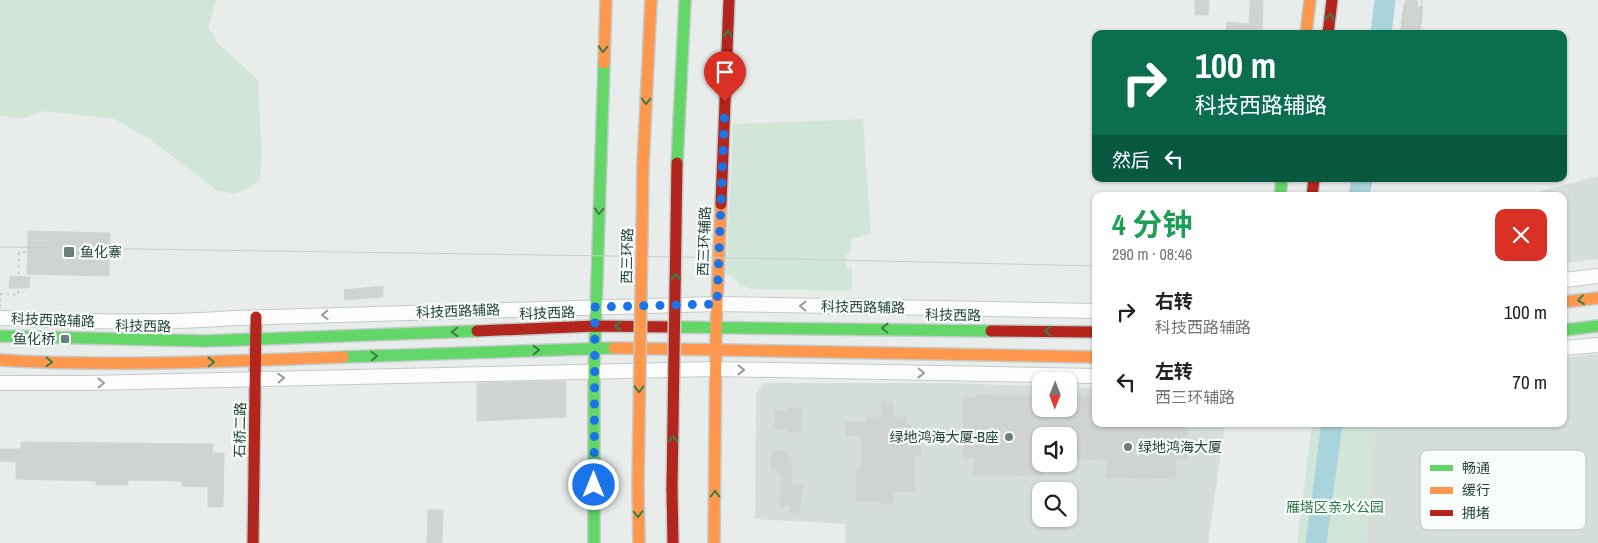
<!DOCTYPE html>
<html lang="zh">
<meta charset="utf-8">
<style>
:root{--surface:#fff;--page:#f6f6f6;--text:#202124;--muted:#757577}
body{margin:0;font-family:"Archivo Narrow","Noto Sans SC",sans-serif;background:var(--page);color:var(--text);height:100vh;display:flex;flex-direction:column;font-size:19px;white-space:nowrap}
*{box-sizing:border-box;margin:0}
p{font-size:16px;color:var(--muted)}
.icon{flex:none;width:28px;height:28px;fill:none;stroke:currentColor;stroke-width:2;stroke-linecap:round;stroke-linejoin:round}
.map{position:relative;flex:1;overflow:hidden}
.side{position:absolute;left:1092px;top:192px;width:475px;height:235px;display:flex;flex-direction:column;background:var(--surface);border-radius:10px;box-shadow:0 1px 4px #0004}
.side>*{flex:none}
.hud{position:absolute;left:1092px;top:30px;width:475px;height:152px;border-radius:10px;box-shadow:0 1px 4px #0004;background:#0b6e4f;color:#fff;overflow:hidden}
.needle{width:32px;rotate:181deg}
.fabs{position:absolute;left:1032px;top:372px;display:grid;gap:10px}
.fabs a{display:grid;place-items:center;width:45px;height:45px;border-radius:10px;background:var(--surface);box-shadow:0 1px 4px #0004;font-size:25px}
.pin{position:absolute;display:grid;place-items:center;width:42px;height:42px;color:#fff;margin:-51px -21px;border-radius:50% 50% 50% 0;rotate:-45deg;box-shadow:0 0 5px #0007}
.pin .icon{rotate:45deg}
.me{position:absolute;width:55px;margin:-28px;rotate:0deg;stroke-linejoin:round;filter:drop-shadow(0 0 4px #0008)}
.turn{display:flex;align-items:center;gap:18px;height:105px;padding:0 20px;font-size:22px}
.turn .icon{width:65px;height:65px;stroke-width:2.5}
.turn b{display:block;font-size:35px;line-height:42px}
.then{display:flex;align-items:center;height:48px;padding:0 20px;background:#0003;gap:10px;font-size:19px}
.round{display:grid;place-items:center;flex:none;width:52px;height:52px;border-radius:10px;background:var(--page)}
.headline{display:flex;align-items:center;justify-content:space-between;height:85px;padding:0 20px}
h1{font-size:30px;font-weight:700;line-height:38px;color:#1e9e55}
ul{padding:0;list-style:none}
li{display:flex;align-items:center;gap:15px;height:70px;padding:0 20px}
li div{flex:1}
li b{display:block;font-size:19px}
li em{font-style:normal}
.map>svg:first-child{display:block}
.built{fill:#d6dedb;fill-rule:evenodd}
.green{fill:#d1e6d8}
.lines{fill:none;stroke-linecap:round;stroke-linejoin:round}
.river{stroke:#a9d4db;stroke-width:21}
.building{fill:#cfd4d2;stroke:#d1d6d4}
.street-casing{stroke:#c5cac8;stroke-width:16}
.fast-casing{stroke:#c3cbc8;stroke-width:14}
.slow-casing{stroke:#c3cbc8;stroke-width:14}
.jam-casing{stroke:#c3cbc8;stroke-width:14}
.path{stroke:#c3ccca;stroke-width:2;stroke-dasharray:2.5 4;stroke-linecap:butt}
.street{stroke:#fcfcfc;stroke-width:14}
.fast{stroke:#63d668;stroke-width:11}
.slow{stroke:#ff974d;stroke-width:11}
.jam{stroke:#b3261e;stroke-width:11}
.tram{stroke:#c9cdcc;stroke-width:1}
.slow-bridge-casing{stroke:#c3ccc9;stroke-width:14;stroke-linecap:butt}
.jam-bridge-casing{stroke:#c3ccc9;stroke-width:14;stroke-linecap:butt}
.slow-bridge{stroke:#ff974d;stroke-width:11}
.jam-bridge{stroke:#b3261e;stroke-width:11}
.oneway{stroke:#3d7d4c}
.oneway2{stroke:#909f9b}
.route{stroke:#1a73e8;stroke-width:9;stroke-dasharray:0 16.2}
.poi-dot{fill:#697e78;stroke:#f7fbf9;stroke-width:2}
.labels{text-anchor:middle;stroke-width:4.5;stroke-linejoin:round;paint-order:stroke}
.street-label{font-size:14px;fill:#24423a;stroke:#f7fbf9}
.poi-label{font-size:14px;fill:#24423a;stroke:#f7fbf9;text-anchor:start}
.park-label{font-size:14px;fill:#2d7a4b;stroke:#f7fbf9}
.key{fill:#f7fbf9;stroke:#b8c4c0;stroke-width:1}
.key-label{font-size:14px;fill:#24423a}
</style>
<div class="map">
<svg width="1598" height="543" viewBox="0 0 1598 543">
<rect width="100%" height="100%" fill="#e8edeb"/>
<path class="built" d="M1598,176V259L1564,263V196H1522Z
M1598,354V543H1365L1375,424H1564V358Z
M763,383H950L1041,386V409H1069V387L1096,388V424H1225L1208,543H845V524L755,519L756,393ZM1041,436H1069V464H1041ZM1041,491H1069V519H1041Z"/>
<path class="green" d="M0,0H216L208,28L218,43L258,80L262,154L260,180L246,190L234,194L216,190L150,139L114,119L45,111L21,119L0,116Z
M863,119L871,234L852,239L850,253L845,254L846,267L852,268V291L751,289L740,285L732,276L726,275L733,124Z
M1312,424H1375L1365,543H1297Z"/>
<g class="lines">
<path class="river" d="M1381,34L1385,0
M1359,196L1362,179
M1316,543L1332,424"/>
</g>
<path class="building" d="M1195,0H1209L1208,15H1195Z
M1250,0H1263L1262,34H1226L1227,22L1249,24Z
M1407,0L1418,1L1417,6L1423,7L1420,34H1400L1404,4H1407Z
M28,231L110,233L109,276L27,274Z
M10,276L30,277L29,288H9Z
M383,286V297L345,300L344,290Z
M566,381V417L477,421V383Z
M975,395L1041,396V409H1069V396H1096V424H1188V460H1176V479L1106,478L1107,460L1069,459V436H1041L1043,476L974,475V458H963V398H975Z
M881,401L893,402V417H907V425H911V441L921,442V456H915V492H894L893,501L889,504H879V501H856V470H861V436H846V422H866V417H881Z
M787,408L802,409L800,432H788V430L775,428V411H786Z
M21,442L213,444L212,453H224L223,507H208V487L182,486V481L128,480V485H96V481L16,479V462L0,461V449H21Z
M772,451H788V457H791L792,484H803L799,513L789,512L790,506H780L781,473H777V470H771Z
M428,510H443L442,543H427Z"/>
<g class="lines">
<g class="street-casing">
<path id="street" d="M1564,280L1598,276
M0,318C79,322 156,324 235,318L717,304L1096,311
M1564,348L1598,345
M0,383H87L715,369L1096,376"/>
</g>
<g class="fast-casing">
<path id="fast" d="M677,163L685,0
M1280,196L1282,179
M672,327L991,331
M1564,330L1598,326
M0,336L205,341L477,331
M343,357L614,348
M594,543V372L604,63"/>
</g>
<g class="slow-casing">
<path id="slow" d="M1306,34L1310,0
M604,63L606,0
M643,166L651,0
M1564,302L1598,298
M614,348L1096,357
M0,360C114,367 229,361 343,357
M638,486L639,543
M714,543L716,327L721,204"/>
</g>
<g class="jam-casing">
<path id="jam" d="M1328,34L1332,0
M1312,196L1314,179
M721,204L729,0
M477,331L595,326L672,327
M991,331L1096,332
M672,488L673,543
M253,543L256,317"/>
</g>
<path class="path" d="M0,294L18,295L19,252H27
M0,307V294"/>
<use href="#street" class="street"/>
<use href="#fast" class="fast"/>
<use href="#slow" class="slow"/>
<use href="#jam" class="jam"/>
<path class="tram" d="M1402,34L1406,0
M1418,34L1422,0
M1347,196L1358,179
M1358,196L1371,179
M0,247L746,258L1096,266"/>
<g class="slow-bridge-casing">
<path id="slow-bridge" d="M638,486L643,166"/>
</g>
<g class="jam-bridge-casing">
<path id="jam-bridge" d="M672,488L677,163"/>
</g>
<use href="#slow-bridge" class="slow-bridge"/>
<use href="#jam-bridge" class="jam-bridge"/>
</g>
<defs><path id="oneway-chevron" d="M-2-3.5L2.5 0L-2 3.5" fill="none" stroke-width="1.6" stroke-linecap="round" stroke-linejoin="round" transform="scale(1.25)"/></defs>
<g class="oneway">
<use href="#oneway-chevron" transform="translate(1330 17) rotate(-82)"/>
<use href="#oneway-chevron" transform="translate(728 34) rotate(-87)"/>
<use href="#oneway-chevron" transform="translate(603 49) rotate(92)"/>
<use href="#oneway-chevron" transform="translate(646 101) rotate(93)"/>
<use href="#oneway-chevron" transform="translate(599 211) rotate(92)"/>
<use href="#oneway-chevron" transform="translate(676 277) rotate(-89)"/>
<use href="#oneway-chevron" transform="translate(1581 300) rotate(173)"/>
<use href="#oneway-chevron" transform="translate(618 326) rotate(-180)"/>
<use href="#oneway-chevron" transform="translate(885 328) rotate(-179)"/>
<use href="#oneway-chevron" transform="translate(1048 331) rotate(-179)"/>
<use href="#oneway-chevron" transform="translate(455 332) rotate(178)"/>
<use href="#oneway-chevron" transform="translate(536 350) rotate(-2)"/>
<use href="#oneway-chevron" transform="translate(374 356) rotate(-2)"/>
<use href="#oneway-chevron" transform="translate(49 362) rotate(2)"/>
<use href="#oneway-chevron" transform="translate(211 362) rotate(-1)"/>
<use href="#oneway-chevron" transform="translate(639 389) rotate(91)"/>
<use href="#oneway-chevron" transform="translate(673 439) rotate(-89)"/>
<use href="#oneway-chevron" transform="translate(715 494) rotate(-90)"/>
<use href="#oneway-chevron" transform="translate(638 514) rotate(89)"/>
</g>
<g class="oneway2">
<use href="#oneway-chevron" transform="translate(803 306) rotate(-179)"/>
<use href="#oneway-chevron" transform="translate(325 315) rotate(178)"/>
<use href="#oneway-chevron" transform="translate(741 370) rotate(1)"/>
<use href="#oneway-chevron" transform="translate(921 373) rotate(1)"/>
<use href="#oneway-chevron" transform="translate(281 378) rotate(-3)"/>
<use href="#oneway-chevron" transform="translate(101 383) rotate(-1)"/>
</g>
<g class="lines">
<path class="route" d="M594,485L595,307L717,304L725,102"/>
</g>
<g class="poi-dot">
<rect x="63" y="246" width="12" height="12" rx="2.5"/>
<rect x="60" y="334" width="10" height="10" rx="2.5"/>
<circle cx="1009" cy="437" r="5"/>
<circle cx="1128" cy="447" r="5"/>
</g>
<g class="labels">
<g class="street-label">
<text transform="translate(704 241) rotate(-88)" y="5">西三环辅路</text>
<text transform="translate(627 256) rotate(-89)" y="5">西三环路</text>
<text transform="translate(863 307) rotate(1)" y="5">科技西路辅路</text>
<text transform="translate(458 311) rotate(-2)" y="5">科技西路辅路</text>
<text transform="translate(547 313) rotate(-2)" y="5">科技西路</text>
<text transform="translate(953 315) rotate(1)" y="5">科技西路</text>
<text transform="translate(53 320) rotate(2)" y="5">科技西路辅路</text>
<text transform="translate(143 326) rotate(1)" y="5">科技西路</text>
<text transform="translate(240 430) rotate(-89)" y="5">石桥二路</text>
</g>
<g class="poi-label">
<text x="80" y="257">鱼化寨</text>
<text x="55" y="344" text-anchor="end">鱼化桥</text>
<text x="999" y="442" text-anchor="end">绿地鸿海大厦-B座</text>
<text x="1138" y="452">绿地鸿海大厦</text>
</g>
<g class="park-label">
<text x="1335" y="512">雁塔区亲水公园</text>
</g>
</g>
<rect x="1420" y="450" width="166" height="80" rx="8" class="key"/>
<rect x="1430" y="465" width="23" height="6" fill="#63d668"/>
<rect x="1430" y="487" width="23" height="7" fill="#ff974d"/>
<rect x="1430" y="510" width="23" height="6" fill="#b3261e"/>
<g class="key-label">
<text x="1462" y="473">畅通</text>
<text x="1462" y="495">缓行</text>
<text x="1462" y="518">拥堵</text>
</g>
</svg>
<div class="fabs">
<a><svg class="needle" viewBox="-14 -14 28 28"><path d="M0-13l5 13h-10z" fill="#e53935"/><path d="M0 13l5-13h-10z" fill="#757577"/></svg></a>
<a><svg class="icon" aria-label="sound" viewBox="0 0 24 24"><path d="M4 9h4l5-4v14l-5-4H4zM17 9q2 3 0 6"/></svg></a>
<a><svg class="icon" aria-label="search" viewBox="0 0 24 24"><circle cx="10" cy="10" r="6"/><path d="M15 15l6 6"/></svg></a>
</div>
<div class="pin" style="left:725px;top:102px;background:#d93025"><svg class="icon" aria-label="arrive" viewBox="0 0 24 24"><path d="M6 21V4h12l-3 4 3 4H6"/></svg></div>
<svg class="me" style="left:594px;top:485px" viewBox="-20 -20 40 40"><circle r="17" fill="#1a73e8" stroke="#fff" stroke-width="3"/><path d="M0-11L8 9 0 5-8 9z" fill="#fff"/></svg>
<div class="hud">
<div class="turn"><svg class="icon" aria-label="right" viewBox="0 0 24 24"><path d="M7 20v-9h11M14 6l5 5-5 5"/></svg><div><b>100 m</b>科技西路辅路</div></div>
<div class="then">然后<svg class="icon" aria-label="left" viewBox="0 0 24 24"><path d="M17 20v-9H6M10 6l-5 5 5 5"/></svg></div>
</div>
<section class="side">
<div class="headline"><div><h1>4 分钟</h1><p>290 m · 08:46</p></div><a class="round" style="background:#d93025;color:#fff"><svg class="icon" aria-label="close" viewBox="0 0 24 24"><path d="M6 6l12 12M18 6L6 18"/></svg></a></div>
<ul>
<li><svg class="icon" aria-label="right" viewBox="0 0 24 24"><path d="M7 20v-9h11M14 6l5 5-5 5"/></svg><div><b>右转</b><p>科技西路辅路</p></div><em>100 m</em></li>
<li><svg class="icon" aria-label="left" viewBox="0 0 24 24"><path d="M17 20v-9H6M10 6l-5 5 5 5"/></svg><div><b>左转</b><p>西三环辅路</p></div><em>70 m</em></li>
</ul>
</section>
</div>
